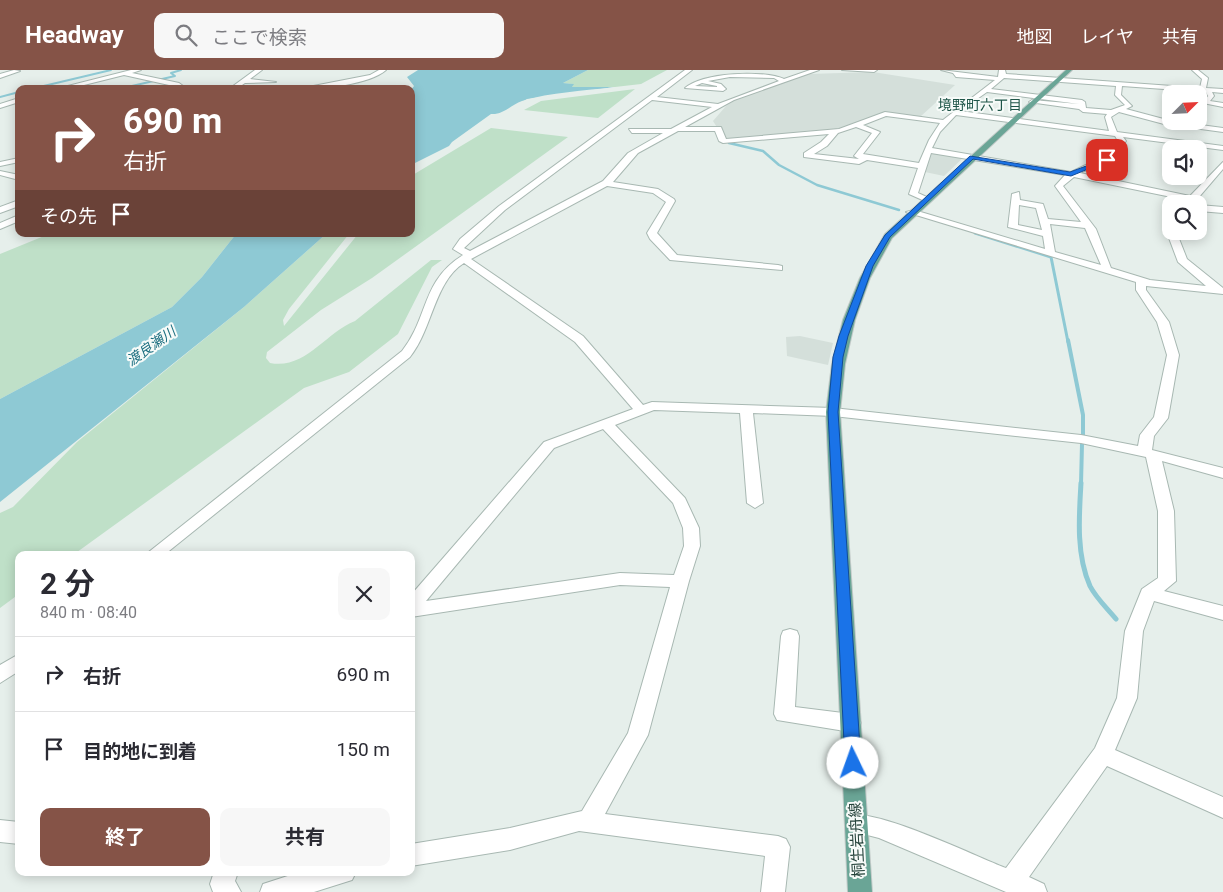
<!DOCTYPE html>
<html lang="ja">
<meta charset="utf-8">
<style>
:root{--surface:#fff;--page:#f7f7f7;--text:#2b2b33;--muted:#7c7c81;--line:#e1e1e2;--accent:#855347}
body{margin:0;font-family:Roboto,"Noto Sans JP",sans-serif;background:var(--page);color:var(--text);height:100vh;display:flex;flex-direction:column;font-size:19px;white-space:nowrap}
*{box-sizing:border-box;margin:0}
p{font-size:16px;color:var(--muted)}
.icon{flex:none;width:28px;height:28px;fill:none;stroke:currentColor;stroke-width:2;stroke-linecap:round;stroke-linejoin:round}
.map{position:relative;flex:1;overflow:hidden}
.sheet{position:absolute;left:15px;top:481px;width:400px;height:325px;display:flex;flex-direction:column;background:var(--surface);border-radius:10px;box-shadow:0 2px 12px #0003}
.sheet>*{flex:none}
.top-card{position:absolute;left:15px;top:15px;width:400px;height:152px;border-radius:10px;box-shadow:0 2px 12px #0003;background:#855347;color:#fff;overflow:hidden}
.needle{width:32px;rotate:66deg}
.fabs{position:absolute;left:1162px;top:15px;display:grid;gap:10px}
.fabs a{display:grid;place-items:center;width:45px;height:45px;border-radius:10px;background:var(--surface);box-shadow:0 2px 12px #0003;font-size:25px}
.pin{position:absolute;display:grid;place-items:center;width:42px;height:42px;color:#fff;margin:-21px;border-radius:10px;box-shadow:0 2px 8px #0006}
.me{position:absolute;width:55px;margin:-28px;rotate:357deg;stroke-linejoin:round;filter:drop-shadow(0 0 4px #0008)}
.turn{display:flex;align-items:center;gap:18px;height:105px;padding:0 25px;font-size:22px}
.turn .icon{width:65px;height:65px;stroke-width:2.5}
.turn b{display:block;font-size:35px;line-height:42px}
.then{display:flex;align-items:center;height:48px;padding:0 25px;background:#0003;gap:10px;font-size:19px}
.round{display:grid;place-items:center;flex:none;width:52px;height:52px;border-radius:10px;background:var(--page)}
.summary{display:flex;align-items:center;justify-content:space-between;height:85px;padding:0 25px}
h1{font-size:30px;font-weight:700;line-height:38px}
.primary-button{display:flex;gap:10px;margin-top:auto;padding:10px 25px}
.primary-button a{flex:1;height:58px;border-radius:10px;background:var(--accent);color:#fff;font-size:20px;font-weight:700;line-height:58px;text-align:center}
.primary-button a+a{background:var(--page);color:var(--text)}
ul{padding:0;list-style:none}
li{display:flex;align-items:center;gap:15px;height:75px;padding:0 25px;border-top:1px solid var(--line)}
li div{flex:1}
li b{display:block;font-size:19px}
li em{font-style:normal}
header{display:flex;align-items:center;gap:30px;box-sizing:border-box;height:70px;padding:0 25px;background:var(--accent);color:#fff}
header strong{font-size:24px}
nav{display:flex;gap:28px;margin-inline-start:auto;font-size:18px}
.search{width:350px;height:45px;background:var(--page);display:flex;align-items:center;gap:12px;box-sizing:border-box;padding:0 18px;border-radius:10px;color:var(--muted);font-size:19px}
.map>svg:first-child{display:block}
.built{fill:#d4dfda}
.green{fill:#bfe0c8}
.water{fill:#8ec9d4}
.pier{fill:#e6efeb}
.lines{fill:none;stroke-linecap:round;stroke-linejoin:round}
.stream-far4{stroke:#8ec9d4;stroke-width:2}
.stream-far3{stroke:#8ec9d4;stroke-width:2.5}
.stream-far2{stroke:#8ec9d4;stroke-width:3}
.stream-far1{stroke:#8ec9d4;stroke-width:4}
.stream{stroke:#8ec9d4;stroke-width:5}
.minor-casing{stroke:#a8b8b2;stroke-width:2}
.major-casing{stroke:#c2cac8;stroke-width:2}
.minor{fill:#fff;fill-rule:evenodd}
.major{fill:#6aa596;fill-rule:evenodd}
.route{fill:#1a73e8;stroke:#114b97}
.labels{text-anchor:middle;stroke-width:4;stroke-linejoin:round;paint-order:stroke}
.far-neighbourhood-label{font-size:14px;fill:#1f5548;stroke:#f7fbf9}
.far-water-label{font-size:14px;font-style:italic;fill:#1c6f80;stroke:#f7fbf9}
.street-label{font-size:15px;fill:#24423a;stroke:#f7fbf9}
</style>
<header>
<strong>Headway</strong>
<div class="search"><svg class="icon" aria-label="search" viewBox="0 0 24 24"><circle cx="10" cy="10" r="6"/><path d="M15 15l6 6"/></svg>ここで検索</div>
<nav><a>地図</a><a>レイヤ</a><a>共有</a></nav>
</header>
<div class="map">
<svg width="1223" height="822" viewBox="0 0 1223 822">
<rect width="100%" height="100%" fill="#e6efeb"/>
<path class="built" d="M873,2L955,15L920,47L881,43L841,59L725,70L713,51L726,36L738,28L809,4Z
M932,82L964,87L944,106L925,102Z
M800,266L833,273L828,295L787,286L786,267Z"/>
<path class="green" d="M588,0H667L641,14L615,17H572L573,14L563,13Z
M635,19L598,48L524,40L541,31Z
M491,58L568,67L372,208L321,240L267,282L266,288L270,293C305,300 325,263 355,251L431,190H442L432,197L398,264L349,302L304,318L73,485H19V524L0,538V443L13,437L77,372L244,237L326,164H349L289,239L283,250L284,256L358,164H411V106Z
M49,164H236L202,207L172,237L0,329V184Z"/>
<path class="water" d="M418,0H588L563,13L574,14L572,17H615C584,21 551,22 522,31C511,35 503,45 491,44L452,72L449,76L411,95V20L414,16L407,7Z
M236,164H326L244,237L0,432V329L172,237L202,207Z"/>
<path class="pier" d="M615,17H617L615,20L528,32L499,47H495L527,29Z"/>
<g class="lines">
<path class="stream-far4" d="M31,19L111,0
M119,19L175,6L171,3L181,0
M0,27L19,22"/>
<path class="stream-far3" d="M729,73L763,81L779,95L817,115L899,140"/>
<path class="stream-far2" d="M975,163L1051,187L1068,272"/>
<path class="stream-far1" d="M1068,270L1083,345V366
M1081,414L1082,374"/>
<path class="stream" d="M1081,413C1079,446 1076,485 1090,516C1096,528 1107,538 1116,549"/>
<g class="minor-casing">
<path id="minor" d="M14,0L20,1L0,8V4Z
M131,0H141L132,3L179,13L187,19L124,5L68,19H56Z
M255,0H262L250,9L276,12L245,13L236,19H229Z
M379,0H386C369,15 321,19 298,19L370,5Z
M685,0H692L657,27L718,34L779,11L774,8L730,7L708,11L721,14L726,19L723,21L685,18C703,2 764,0 784,9L810,0H819L734,30L685,57H721L726,69L839,59L885,42L943,50L995,10L956,7L953,3L941,0L998,7L999,0H1005L1006,4L1200,18L1202,9L1192,0H1198L1208,8L1206,18L1223,19V23L1212,22L1214,26L1210,31L1223,33V37L1203,33L1208,26L1206,22L1122,16L1121,25L1132,36L1126,39L1171,51L1223,58V62L1164,54L1119,42L1111,47L1117,62L1223,76V80L1123,67L1126,71L1113,88L1080,103L1190,126L1223,92V99L1193,134H1184L1186,130L1074,107L1063,116L1096,159L1111,198L1150,210L1206,216L1178,192L1166,160L1171,157V161H1176L1187,189L1223,218V224L1146,216V220L1169,252L1179,285L1168,348L1154,366L1152,380L1223,398V408L1162,391L1174,441L1176,511L1164,521L1223,536V550L1154,531L1143,561L1137,628L1115,680L1223,727V748L1107,696L1029,807L1044,814L1047,822H1006L879,768L848,760L845,753L848,746C872,736 977,787 1006,798L1095,678L1117,628L1125,561L1142,519L1158,508V441L1146,387L1081,373L833,346L753,343L763,433L755,438L747,433L740,343L654,340L615,355L685,428L699,458L700,476L689,511L648,665L605,744L778,766L786,769L790,777L785,822H761L765,786L579,761L510,780L411,796V774L510,758L582,741L628,663L670,517L620,515L411,547V525L544,372L633,339L575,272L464,193C434,212 433,258 410,287L164,485H145L402,281C429,247 421,211 463,185L453,179L460,169L499,136ZM1004,8L1116,16L1115,25L1125,35L1111,40L1086,38L1085,32L1082,30L991,19ZM702,13L717,16V17L695,16ZM987,22L1079,34L1032,30L1029,32L1079,39L1083,42L1107,44L1105,47L1109,61L960,41ZM652,30L712,37L671,59H629L632,63H663L628,83L603,111L470,181L464,178L505,140ZM956,45L1115,66L1118,71L1107,85L1071,102L932,78L940,62ZM886,46L940,53L929,70L919,93L863,84L880,62L863,55ZM856,57L872,63L854,86L859,89L814,84L827,76L838,63ZM678,61H715L719,71L723,73L829,64L821,72L804,83V87L859,94L867,90L918,98L909,124L927,132L931,129L918,123L931,83L1065,105L1055,116L1081,152L1048,149L1043,134L1020,130L1019,122L1012,124L1008,157L1043,166L1045,179L914,140L906,142L1136,212V220L1157,252L1167,285L1154,347L1140,365L1138,376L1081,365L833,338L652,332L643,335L583,266L471,189L607,116L653,123L666,132L647,163L650,169L670,190L782,200V196L778,195L677,185L657,163L675,131L674,129L658,119L613,112L638,83ZM1019,135L1036,138L1042,160L1018,155ZM1050,154L1085,158L1101,195L1055,182ZM603,359L673,433L683,458L684,476L674,505L620,503L426,531L554,378Z
M842,0H877L874,2Z
M19,28V32L0,38V34Z
M19,88V92L0,96V92Z
M0,101L19,105V110L0,105Z
M19,130V136L0,143V137Z
M1199,135L1223,137V143L1199,141Z
M19,145V151L0,159V153Z
M790,559L797,561L799,566L795,637L851,644L858,647L861,653L858,659L851,662L777,650L774,644L781,566L783,561Z
M19,584V601L0,613V595Z
M0,750L19,752V774L0,772Z
M214,802H238L235,811L241,822H213L210,814Z
M300,802H356L352,810L314,822H260L263,814Z"/>
</g>
<g class="major-casing">
<path id="major" d="M1066,0H1072L892,168L870,208L855,250L845,294L840,342L872,822H848L826,342L832,294L843,250L860,208L885,164Z"/>
</g>
<use href="#minor" class="minor"/>
<use href="#major" class="major"/>
</g>
<path class="route" d="M970,86L1070,102L1105,89L1110,90L1071,106L973,89L890,167L873,196L848,266L843,287L838,342L861,693L859,698L853,700L847,698L845,693L828,342L833,287L839,266L866,196L885,165Z"/>
<g class="labels">
<g class="far-neighbourhood-label">
<text x="980" y="40">境野町六丁目</text>
</g>
<g class="far-water-label">
<text transform="translate(151 276) rotate(-35)" y="5">渡良瀬川</text>
</g>
<g class="street-label">
<text transform="translate(857 770) rotate(-93)" y="5">桐生岩舟線</text>
</g>
</g>
</svg>
<div class="fabs">
<a><svg class="needle" viewBox="-14 -14 28 28"><path d="M0-13l5 13h-10z" fill="#e53935"/><path d="M0 13l5-13h-10z" fill="#7c7c81"/></svg></a>
<a><svg class="icon" aria-label="sound" viewBox="0 0 24 24"><path d="M4 9h4l5-4v14l-5-4H4zM17 9q2 3 0 6"/></svg></a>
<a><svg class="icon" aria-label="search" viewBox="0 0 24 24"><circle cx="10" cy="10" r="6"/><path d="M15 15l6 6"/></svg></a>
</div>
<div class="pin" style="left:1107px;top:90px;background:#d93025"><svg class="icon" aria-label="arrive" viewBox="0 0 24 24"><path d="M6 21V4h12l-3 4 3 4H6"/></svg></div>
<svg class="me" style="left:853px;top:693px" viewBox="-20 -20 40 40"><circle r="19" fill="#fff"/><path d="M0-13L10 11 0 6-10 11z" fill="#1a73e8"/></svg>
<div class="top-card">
<div class="turn"><svg class="icon" aria-label="right" viewBox="0 0 24 24"><path d="M7 20v-9h11M14 6l5 5-5 5"/></svg><div><b>690 m</b>右折</div></div>
<div class="then">その先<svg class="icon" aria-label="arrive" viewBox="0 0 24 24"><path d="M6 21V4h12l-3 4 3 4H6"/></svg></div>
</div>
<section class="sheet">
<div class="summary"><div><h1>2 分</h1><p>840 m · 08:40</p></div><a class="round"><svg class="icon" aria-label="close" viewBox="0 0 24 24"><path d="M6 6l12 12M18 6L6 18"/></svg></a></div>
<ul>
<li><svg class="icon" aria-label="right" viewBox="0 0 24 24"><path d="M7 20v-9h11M14 6l5 5-5 5"/></svg><div><b>右折</b></div><em>690 m</em></li>
<li><svg class="icon" aria-label="arrive" viewBox="0 0 24 24"><path d="M6 21V4h12l-3 4 3 4H6"/></svg><div><b>目的地に到着</b></div><em>150 m</em></li>
</ul>
<div class="primary-button"><a>終了</a><a>共有</a></div>
</section>
</div>
